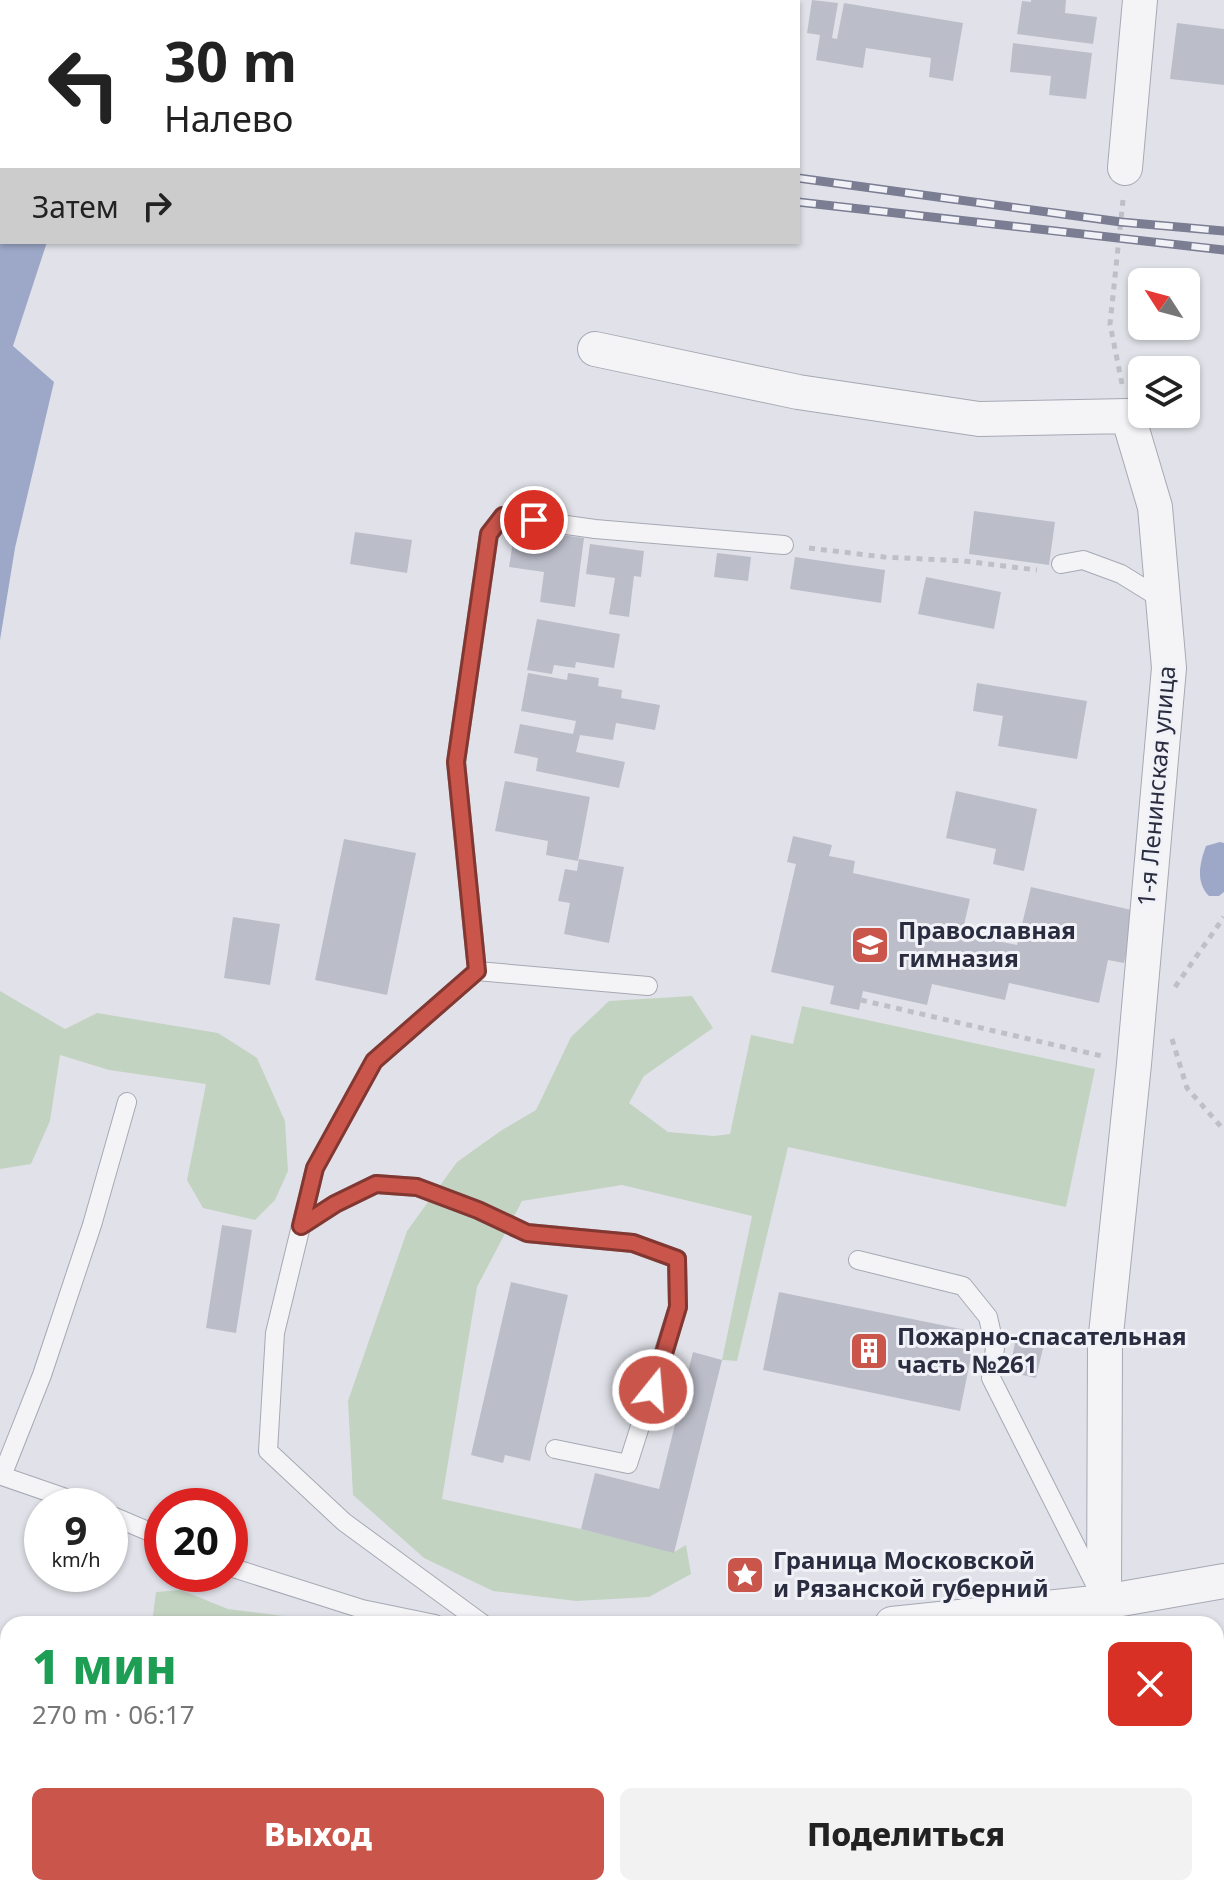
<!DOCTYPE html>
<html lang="ru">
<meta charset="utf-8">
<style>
:root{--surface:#fff;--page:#f2f2f2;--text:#222;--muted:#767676;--accent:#c9554b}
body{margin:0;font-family:"Noto Sans",sans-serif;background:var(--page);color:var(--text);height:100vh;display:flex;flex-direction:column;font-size:30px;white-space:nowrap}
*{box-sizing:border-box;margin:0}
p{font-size:26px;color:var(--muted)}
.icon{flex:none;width:44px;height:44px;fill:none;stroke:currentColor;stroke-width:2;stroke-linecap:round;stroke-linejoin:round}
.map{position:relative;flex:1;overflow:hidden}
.drawer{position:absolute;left:0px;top:1616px;width:1224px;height:280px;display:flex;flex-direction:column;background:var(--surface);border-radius:24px 24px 0 0;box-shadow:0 2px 6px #0004}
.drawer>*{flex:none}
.hud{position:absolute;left:0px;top:0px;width:800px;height:244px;box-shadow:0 2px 6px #0004;background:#fff;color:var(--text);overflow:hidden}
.needle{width:52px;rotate:306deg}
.tools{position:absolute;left:1128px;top:268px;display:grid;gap:16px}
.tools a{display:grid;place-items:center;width:72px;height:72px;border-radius:12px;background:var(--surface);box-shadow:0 2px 6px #0004;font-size:40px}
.speed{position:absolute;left:24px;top:1488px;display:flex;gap:16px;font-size:40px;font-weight:700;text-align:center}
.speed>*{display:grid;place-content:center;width:104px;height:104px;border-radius:50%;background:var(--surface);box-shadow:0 2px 6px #0004;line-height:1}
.speed small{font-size:20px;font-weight:400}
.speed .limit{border:12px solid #d22;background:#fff;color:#111}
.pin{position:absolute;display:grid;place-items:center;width:68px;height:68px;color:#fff;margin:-34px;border:4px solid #fff;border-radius:50%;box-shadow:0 2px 8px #0007}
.me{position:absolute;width:88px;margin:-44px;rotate:17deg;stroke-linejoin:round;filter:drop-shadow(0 0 6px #0008)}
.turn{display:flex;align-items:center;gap:28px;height:168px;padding:0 32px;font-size:36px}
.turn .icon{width:104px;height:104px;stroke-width:2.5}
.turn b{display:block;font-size:56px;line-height:68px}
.then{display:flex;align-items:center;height:76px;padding:0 32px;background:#0003;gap:16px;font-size:30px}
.round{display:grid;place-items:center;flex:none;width:84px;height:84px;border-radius:12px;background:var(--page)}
.overview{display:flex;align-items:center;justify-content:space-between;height:136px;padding:0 32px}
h1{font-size:48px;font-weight:800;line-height:60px;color:#1e9e55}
.cta{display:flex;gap:16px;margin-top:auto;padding:16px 32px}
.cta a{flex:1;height:92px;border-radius:12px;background:var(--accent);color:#fff;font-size:32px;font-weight:800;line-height:92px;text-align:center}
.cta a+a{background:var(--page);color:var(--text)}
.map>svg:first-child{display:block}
.green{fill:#c3d3c2}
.water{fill:#9da8c8}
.building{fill:#bbbdc9}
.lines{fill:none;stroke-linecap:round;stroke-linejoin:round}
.lane-casing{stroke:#a6a8b3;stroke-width:20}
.street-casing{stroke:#a6a8b3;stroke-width:36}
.path{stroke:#bfc0c7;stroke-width:5;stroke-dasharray:6 6;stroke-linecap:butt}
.lane{stroke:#f4f4f7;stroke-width:18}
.street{stroke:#f4f4f7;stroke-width:34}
.rail-casing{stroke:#7b7e92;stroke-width:9}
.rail{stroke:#f0f2f7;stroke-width:6;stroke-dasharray:18;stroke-linecap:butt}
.route-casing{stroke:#833731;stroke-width:20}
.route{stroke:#c9554b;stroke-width:14}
.labels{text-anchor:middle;stroke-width:6;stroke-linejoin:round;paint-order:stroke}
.street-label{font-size:24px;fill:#2a2d40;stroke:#f0f2f7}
.poi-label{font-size:24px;font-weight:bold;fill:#2a2d40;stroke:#f0f2f7;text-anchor:start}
</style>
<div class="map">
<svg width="1224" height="1896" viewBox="0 0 1224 1896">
<rect width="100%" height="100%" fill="#e1e2e9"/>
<path class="green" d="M0,991L65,1029L97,1013L218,1033L257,1058L285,1121L288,1171L275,1200L255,1220L203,1208L187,1180L206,1084L109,1070L60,1055L50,1121L31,1164L0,1169Z
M692,996L713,1028L644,1076L629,1103L668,1132L714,1136L730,1134L751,1035L793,1044L802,1006L1095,1069L1066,1207L788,1147L737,1361L722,1360L752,1216L622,1185L522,1201L477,1287L442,1499L581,1529L674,1552L686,1545L691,1574L649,1597L576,1601L493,1591L424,1558L353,1495L348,1401L407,1231L457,1162L502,1130L536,1110L571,1037L609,1001Z
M181,1590L228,1609L314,1620L327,1624L152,1623L156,1592Z
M0,1779L8,1788V1888H47L43,1896H0Z
M1216,1868H1224V1896H222L224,1888H1216Z"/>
<path class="water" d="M0,0H118L116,2H2V242H47L13,346L54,382L15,548L0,640Z
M1220,842L1224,843V892L1219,896H1209C1195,882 1200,862 1206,846Z"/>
<path class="building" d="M812,0L838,3L832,38L837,39L844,3L963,23L953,81L929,77L931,58L866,48L863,68L816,60L820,35L807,33Z
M1031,0H1066L1065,13L1097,17L1093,44L1017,34L1022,1L1031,2Z
M1177,23L1224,29V85L1170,79Z
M1013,43L1092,53L1086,99L1049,95L1051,76L1010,72Z
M974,511L1055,522L1049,565L969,554Z
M515,529L584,538L575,607L540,602L544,572L509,567Z
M355,532L412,540L407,573L350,564Z
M590,544L644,551L641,577L634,576L629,617L609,614L615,578L586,574Z
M717,553L751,557L748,581L714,577Z
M795,557L885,570L881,603L790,589Z
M926,577L1001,592L994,629L918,614Z
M537,619L620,634L614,668L576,662L575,668L554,665L552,674L527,670Z
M528,673L567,680L568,673L599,678L598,686L622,690L621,698L660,705L655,730L616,723L613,740L580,735L576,752L625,762L619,788L536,771L538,758L514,753L520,724L573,734L576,721L521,711Z
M977,683L1087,701L1077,759L998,746L1003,716L973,711Z
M505,781L590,797L578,861L546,855L548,841L495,831Z
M956,791L1037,809L1024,871L993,864L996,849L946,838Z
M793,836L832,845L829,856L855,861L853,873L970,899L964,925L979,928L977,937L1017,945L1031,887L1136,911L1124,963L1108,960L1099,1003L1009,983L1005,1000L932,984L927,1005L863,991L859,1010L830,1004L834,986L771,972L796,864L787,862Z
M344,839L416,853L387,995L315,980Z
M579,859L624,867L609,943L564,934L570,903L558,901L565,869L577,871Z
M233,917L280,924L270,985L224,978Z
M222,1225L252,1230L236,1333L206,1328Z
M511,1282L568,1295L530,1461L505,1455L503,1463L471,1455Z
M779,1292L976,1332L960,1411L763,1370Z
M1016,1338L1044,1344L1036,1378L1009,1372Z
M693,1352L722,1360L674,1553L581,1529L595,1473L659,1489Z"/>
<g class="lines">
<g class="lane-casing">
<path id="lane" d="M1061,564L1083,560L1121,574L1163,600
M477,971L456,762L489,534L503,516L595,529L784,545
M301,1226L335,1204L376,1184L417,1187L478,1210L527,1233L633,1243L677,1259L678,1307L628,1464L555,1449
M858,1260L963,1286L988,1317L995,1348L991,1378L1097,1588
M89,1506L2,1476L42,1375L92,1225L127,1102
M110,1515L162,1537
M230,1567L362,1609L435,1624
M483,1624L344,1522L268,1451L275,1333L315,1168L374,1061L477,971L648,986"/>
</g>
<g class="street-casing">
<path id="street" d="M1125,168L1140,0
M595,349L798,392L979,419L1128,416L1155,507L1169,668L1134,1064L1105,1344L1104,1602
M892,1624L1104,1602L1224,1581"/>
</g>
<path class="path" d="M1122,384L1110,324L1123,200
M809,548L884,557L964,561L1037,570
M1175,987L1224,917
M861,1000L1102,1056
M1172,1039L1187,1088L1224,1130
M203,1896L205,1888"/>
<use href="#lane" class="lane"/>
<use href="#street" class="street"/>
<g class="rail-casing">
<path id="rail" d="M0,62H2
M0,96L2,97
M798,178L1121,222L1224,231
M798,202L1224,250"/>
</g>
<use href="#rail" class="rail"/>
</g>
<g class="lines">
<g class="route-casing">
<path id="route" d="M534,520L503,516L489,534L456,762L477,971L374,1061L315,1168L301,1226L335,1204L376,1184L417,1187L478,1210L527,1233L633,1243L677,1259L678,1307L653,1390"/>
</g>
<use href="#route" class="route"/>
</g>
<defs>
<g id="school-square" transform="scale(2)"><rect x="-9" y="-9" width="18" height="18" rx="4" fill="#c9554b" stroke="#f0f2f7"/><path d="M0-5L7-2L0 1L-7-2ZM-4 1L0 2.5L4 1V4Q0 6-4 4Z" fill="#fff"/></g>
<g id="building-square" transform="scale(2)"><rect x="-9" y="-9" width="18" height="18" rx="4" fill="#c9554b" stroke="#f0f2f7"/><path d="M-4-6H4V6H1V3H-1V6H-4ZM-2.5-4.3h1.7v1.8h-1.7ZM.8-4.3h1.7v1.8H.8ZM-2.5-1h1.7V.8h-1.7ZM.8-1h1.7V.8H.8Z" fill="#fff"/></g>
<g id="sight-square" transform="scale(2)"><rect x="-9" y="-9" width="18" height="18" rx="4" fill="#c9554b" stroke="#f0f2f7"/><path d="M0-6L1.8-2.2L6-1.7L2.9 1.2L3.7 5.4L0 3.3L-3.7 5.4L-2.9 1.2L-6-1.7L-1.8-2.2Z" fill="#fff"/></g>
</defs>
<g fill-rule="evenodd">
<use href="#school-square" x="870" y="945"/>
<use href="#building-square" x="869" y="1351"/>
<use href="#sight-square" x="745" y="1575"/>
</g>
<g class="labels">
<g class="street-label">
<text transform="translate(1157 786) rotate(-85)" y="8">1-я Ленинская улица</text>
</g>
<g class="poi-label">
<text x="898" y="939">Православная<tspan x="898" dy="28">гимназия</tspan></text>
<text x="897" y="1345">Пожарно-спасательная<tspan x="897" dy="28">часть №261</tspan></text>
<text x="773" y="1569">Граница Московской<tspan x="773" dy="28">и Рязанской губерний</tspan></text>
</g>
</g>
</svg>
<div class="tools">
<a><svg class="needle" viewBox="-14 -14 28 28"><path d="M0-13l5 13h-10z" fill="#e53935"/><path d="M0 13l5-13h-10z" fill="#767676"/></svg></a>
<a><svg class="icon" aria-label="layers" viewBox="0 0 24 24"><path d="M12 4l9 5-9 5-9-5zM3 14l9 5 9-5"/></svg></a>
</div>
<div class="speed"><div>9<small>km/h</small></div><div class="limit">20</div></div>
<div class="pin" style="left:534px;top:520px;background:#d93025"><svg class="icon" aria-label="arrive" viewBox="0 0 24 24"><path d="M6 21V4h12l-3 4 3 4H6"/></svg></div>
<svg class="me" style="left:653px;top:1390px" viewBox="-20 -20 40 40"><circle r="17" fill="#c9554b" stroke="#fff" stroke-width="3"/><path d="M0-11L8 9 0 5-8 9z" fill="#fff"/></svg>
<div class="hud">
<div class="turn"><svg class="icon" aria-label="left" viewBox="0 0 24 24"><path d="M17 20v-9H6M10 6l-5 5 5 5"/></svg><div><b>30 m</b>Налево</div></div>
<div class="then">Затем<svg class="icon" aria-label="right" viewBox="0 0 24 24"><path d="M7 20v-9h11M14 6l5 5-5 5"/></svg></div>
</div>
<section class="drawer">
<div class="overview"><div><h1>1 мин</h1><p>270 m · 06:17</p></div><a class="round" style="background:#d93025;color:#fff"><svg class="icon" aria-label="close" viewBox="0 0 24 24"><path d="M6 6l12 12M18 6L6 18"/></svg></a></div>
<div class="cta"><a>Выход</a><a>Поделиться</a></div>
</section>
</div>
